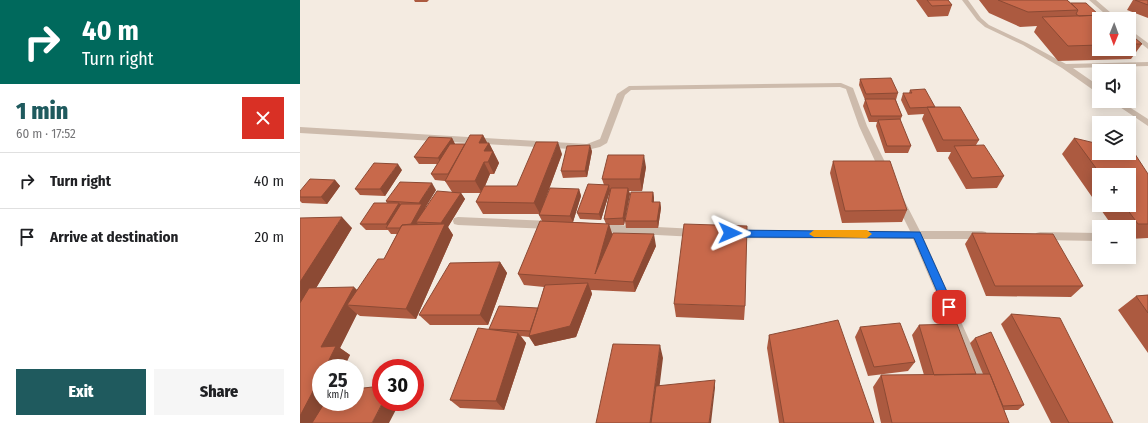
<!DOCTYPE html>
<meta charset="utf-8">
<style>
:root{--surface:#fff;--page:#f6f6f6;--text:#202124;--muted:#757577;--line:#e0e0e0;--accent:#1f5a5e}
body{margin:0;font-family:"Fira Sans Condensed",sans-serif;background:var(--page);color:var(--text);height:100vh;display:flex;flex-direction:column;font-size:15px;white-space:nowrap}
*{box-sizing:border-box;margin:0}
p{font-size:13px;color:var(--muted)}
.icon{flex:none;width:22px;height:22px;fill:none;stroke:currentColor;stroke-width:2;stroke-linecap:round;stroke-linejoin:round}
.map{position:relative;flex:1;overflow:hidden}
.drawer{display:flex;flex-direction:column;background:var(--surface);width:300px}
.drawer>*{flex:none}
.hud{background:#00695c;color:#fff;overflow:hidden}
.needle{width:26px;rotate:181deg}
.tools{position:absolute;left:792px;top:12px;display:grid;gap:8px}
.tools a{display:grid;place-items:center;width:44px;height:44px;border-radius:0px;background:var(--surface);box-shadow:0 2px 10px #0003;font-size:20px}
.speed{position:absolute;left:12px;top:359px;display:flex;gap:8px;font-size:20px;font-weight:700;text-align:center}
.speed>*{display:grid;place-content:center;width:52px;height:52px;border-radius:50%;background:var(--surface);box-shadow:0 2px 10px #0003;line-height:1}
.speed small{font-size:10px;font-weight:400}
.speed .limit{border:6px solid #d22;background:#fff;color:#111}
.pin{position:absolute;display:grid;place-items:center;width:34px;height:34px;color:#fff;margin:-17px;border-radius:8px;box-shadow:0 2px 6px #0006}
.me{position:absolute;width:44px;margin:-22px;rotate:91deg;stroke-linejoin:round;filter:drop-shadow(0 0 3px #0008)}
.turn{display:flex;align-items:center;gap:14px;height:84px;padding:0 16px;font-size:18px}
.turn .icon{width:52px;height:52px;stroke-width:2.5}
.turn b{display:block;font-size:28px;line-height:34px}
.round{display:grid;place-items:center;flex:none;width:42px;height:42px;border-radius:0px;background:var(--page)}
.summary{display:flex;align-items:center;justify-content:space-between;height:68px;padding:0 16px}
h1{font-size:24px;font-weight:800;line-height:30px;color:var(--accent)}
.cta{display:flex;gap:8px;margin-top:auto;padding:8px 16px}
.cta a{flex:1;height:46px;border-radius:0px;background:var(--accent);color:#fff;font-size:16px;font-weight:800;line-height:46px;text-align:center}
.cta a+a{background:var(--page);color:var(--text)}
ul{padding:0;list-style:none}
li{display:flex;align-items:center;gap:12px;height:56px;padding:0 16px;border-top:1px solid var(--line)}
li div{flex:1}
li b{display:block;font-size:15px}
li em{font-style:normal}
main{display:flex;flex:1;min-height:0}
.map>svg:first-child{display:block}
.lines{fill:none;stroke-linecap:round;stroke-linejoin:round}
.service{fill:#cdbbac;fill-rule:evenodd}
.minor{fill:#cdbbac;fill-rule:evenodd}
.wall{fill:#ac5a40;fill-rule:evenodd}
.shaded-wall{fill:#8c4a34}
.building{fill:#c8694b;stroke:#8c4a34}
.route{fill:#1a73e8;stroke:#114b97}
.slow{fill:#f59e0b}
</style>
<main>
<section class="drawer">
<div class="hud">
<div class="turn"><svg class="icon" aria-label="right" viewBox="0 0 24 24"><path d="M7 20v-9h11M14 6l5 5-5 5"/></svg><div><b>40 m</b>Turn right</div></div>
</div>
<div class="summary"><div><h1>1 min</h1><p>60 m · 17:52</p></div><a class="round" style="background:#d93025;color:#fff"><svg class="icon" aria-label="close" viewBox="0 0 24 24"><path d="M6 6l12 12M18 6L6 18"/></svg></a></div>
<ul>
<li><svg class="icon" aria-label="right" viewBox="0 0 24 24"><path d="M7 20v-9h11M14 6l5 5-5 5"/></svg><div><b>Turn right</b></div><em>40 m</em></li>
<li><svg class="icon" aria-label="arrive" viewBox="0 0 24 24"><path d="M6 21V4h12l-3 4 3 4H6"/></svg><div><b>Arrive at destination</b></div><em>20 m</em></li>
</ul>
<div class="cta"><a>Exit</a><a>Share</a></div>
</section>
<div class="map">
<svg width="848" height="423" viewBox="0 0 848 423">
<rect width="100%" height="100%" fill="#f4ebe1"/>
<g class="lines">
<path class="service" d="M662,0H668L681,18L689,25L727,43L766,64L848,62V66L773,68L799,86V92H796L762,68L723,45L685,27L677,20Z
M789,0H796L818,19H811Z
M829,29L848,43V49L829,34Z
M811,101H820L848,119V126Z"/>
<path class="minor" d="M541,83L553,88L567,126L590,172L588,174L585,175L580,172L559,126L547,92L546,89L540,87L331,90L325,95L307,143L300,147L287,150L0,133V127L287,144L300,139L317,94L329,86Z
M600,197L603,198L620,231H682L686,232L687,235L686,238L682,239H624L688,382L690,387L688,392L683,394L678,392L613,239L434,238L430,237L429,234L430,231L434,230L610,231L595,201Z
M158,217L251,221L255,222L256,225L255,228L251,229L158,225L154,224L153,221L154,218Z
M299,224L396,229L400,230L401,233L400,236L396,237L299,232L295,231L294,228L295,225Z
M740,232L798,233L799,241L740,240L736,239L735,236L736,233Z"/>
</g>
<path class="wall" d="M114,0H129L127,2H115Z
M616,0H648L652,5L648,16L628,17Z
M679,0H767L771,3L799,19V49H829V33L842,44L831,59L758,61L734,32L737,26L720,27L689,13Z
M833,0H848V18L827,10Z
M560,79L598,93L596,100L602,116L600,121L611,146L608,153H585L576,126L577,122H569L563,106L565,100L559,85Z
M610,90L679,140L676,145L704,176L697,188L666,189L648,158L651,152H637L622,119L624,114L608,115L601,100L603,93H609Z
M183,135L187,143H189L199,163L194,174H190L185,186H217L262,154L244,202L279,189L281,196L273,222L306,224L304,219L310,190L301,220L280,219L277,213L304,185L302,179L346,167L342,191H329L330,194L324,225H309L312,235L356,246L335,292L291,290L292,294L276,337L235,346L229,337L221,336L226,343L204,410L160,408L150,400L190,330L238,308L244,287L224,285L218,274L242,221L239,215V214H183L176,202L181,193H161L165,199L148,227L153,235L116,319L60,316L57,314L40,348L50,355L0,423V218L52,228L16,288L57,290L84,259L97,234H91L88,230H66L60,224L87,203L86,201L136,190L125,208L152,192L145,181L135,180L131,174L137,164H119L114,157L152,138L155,144H165Z
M774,138L848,174V238L829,239V227H813L762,154ZM799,175H829V205H799Z
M292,151L287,177L263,178L261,171Z
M533,161L607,210L602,222L542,223L530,173Z
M102,170L85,196L60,195L55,189Z
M35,180L40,186L27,204L2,203L0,201V191Z
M353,192L354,198V202H360L361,208L358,228H326L325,221Z
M672,233L783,286L771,297L686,296L665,244Z
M200,262L207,273L188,325H130L119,315Z
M848,295V353L818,310L836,296Z
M374,304L445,306L444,320L376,317Z
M711,314L813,423H751L701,324Z
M619,325L676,374H683L670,343L675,338L724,405L718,410H704L709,423H581L573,387L581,375H624L612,335Z
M560,327L615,362L608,371L568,376L555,337Z
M469,335L574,423H479L467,348Z"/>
<path class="shaded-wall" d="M183,135L188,144L189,143L199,163L194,174L179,143Z
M152,138L155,144L142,164L138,158Z
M258,142L262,154L240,214L234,203Z
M290,145L292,151L287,177L285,171Z
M344,155L346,167L342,191L340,179Z
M184,162L190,174L182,193L175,181Z
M98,164L102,170L85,196L80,189Z
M35,180L40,186L27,204L21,197Z
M132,183L136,190L125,208L127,210L116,222L119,225L109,228L121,206L119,203Z
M309,185L310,191L301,220L299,214Z
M328,188L330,194L324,225L323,218Z
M279,189L281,196L273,222L270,216Z
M353,192L354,198L353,208L352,202Z
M161,193L165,199L148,227L153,235L116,319L106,309L141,223Z
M360,202L361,208L358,228L357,221Z
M99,203L104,209L89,228L86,224Z
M42,217L52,228L0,315V282Z
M309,224L313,236L295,274Z
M354,234L356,246L335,292L333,282Z
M200,262L207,273L188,325L180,315Z
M288,283L292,294L276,337L235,346L229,336Z
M54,287L66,298L47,305L57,314L40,348L50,355L44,368H25L21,347Z
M218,333L226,343L204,410L196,401Z
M360,345L363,358L355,423H350Z
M21,376V402H27L17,423H0V416Z
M415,380V388L411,423H409Z
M83,402H100L89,423H72Z"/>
<path class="building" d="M627,0H648L652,5L632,6Z
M698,0H767L778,10L728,12Z
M835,0H848V5Z
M771,3H786L799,15L779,16L776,14L778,10Z
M807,15L812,19H799V45L768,46L742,17Z
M829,33L842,44H829Z
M591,78L598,93L566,94L560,79Z
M625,89L635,107L610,108L603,93H612L610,90Z
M565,99H595L602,116H571Z
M627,107H660L679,140H643Z
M600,119L611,146H587L578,120Z
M170,135H183L179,143H189L184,151H193L188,162H184L175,181H145Z
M129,137L152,138L138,158L114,157Z
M774,138L799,144V153H829V150L833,151L848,174V224H838L824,205H829V175H801Z
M236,142H258L234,203L176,202L184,186H217Z
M150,144H165L148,174H131Z
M290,145L285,171H261L267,146Z
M684,145L704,176L672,178L654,146Z
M308,155H344L340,179H302Z
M533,161H590L607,210L545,211Z
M74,163L98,164L80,189H55Z
M10,179L35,180L21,197H0V191Z
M100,182L132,183L119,203L86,201Z
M288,184L309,185L299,214L277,213Z
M250,188L279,189L270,216L239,215Z
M311,188H328L323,218L304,219Z
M137,191L161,193L141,223L116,222Z
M331,192H353L352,202H360L357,221H325Z
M74,203H99L86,224H60Z
M101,204H122L111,224L102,225L100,228H86Z
M42,217L0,282V218Z
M240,221L309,224L295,274L313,233L354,234L333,282L218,274Z
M145,224L106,309L47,305L78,259H84L102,225Z
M384,224L447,226L445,306L374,304Z
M672,233L753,234L783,286H695Z
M200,262L180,315H119L150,263Z
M288,283L270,326L229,336L245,285Z
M54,287L21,347L36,346L25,368H21V376L0,416V303L9,288Z
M848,295V313L836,296Z
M199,306L238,308L230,331L189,329Z
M711,314L760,318L813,423H769Z
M538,320L574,423H484L469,335Z
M600,323L615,362L574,367L560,327Z
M657,324L676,374L634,375L619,325Z
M178,328L218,333L196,401L150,400Z
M691,332L724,405L703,406L675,338Z
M313,344L360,345L350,423H296Z
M690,374L709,423H592L581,375Z
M415,380L409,423H351L356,386Z
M81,386V402H83L72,423H12L25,402H55V389Z"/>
<path class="route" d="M430,230L620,232L654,307L652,310L649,312L645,310L614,238L430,237L425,233Z"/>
<path class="slow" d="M514,230H567L572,234L567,238L514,237L509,234Z"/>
</svg>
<div class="tools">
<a><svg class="needle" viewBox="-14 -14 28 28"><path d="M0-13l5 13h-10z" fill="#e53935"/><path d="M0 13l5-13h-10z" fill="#757577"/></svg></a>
<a><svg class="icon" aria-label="sound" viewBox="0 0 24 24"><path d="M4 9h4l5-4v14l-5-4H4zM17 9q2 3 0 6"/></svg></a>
<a><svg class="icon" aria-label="layers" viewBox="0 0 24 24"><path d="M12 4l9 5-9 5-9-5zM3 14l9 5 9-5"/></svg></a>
<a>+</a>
<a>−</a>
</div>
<div class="speed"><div>25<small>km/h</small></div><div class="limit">30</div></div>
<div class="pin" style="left:649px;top:307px;background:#d93025"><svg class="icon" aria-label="arrive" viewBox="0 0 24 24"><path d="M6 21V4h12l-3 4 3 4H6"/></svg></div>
<svg class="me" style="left:430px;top:233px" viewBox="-20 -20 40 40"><path d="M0-17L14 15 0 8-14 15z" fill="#1a73e8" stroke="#fff" stroke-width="4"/></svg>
</div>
</main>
